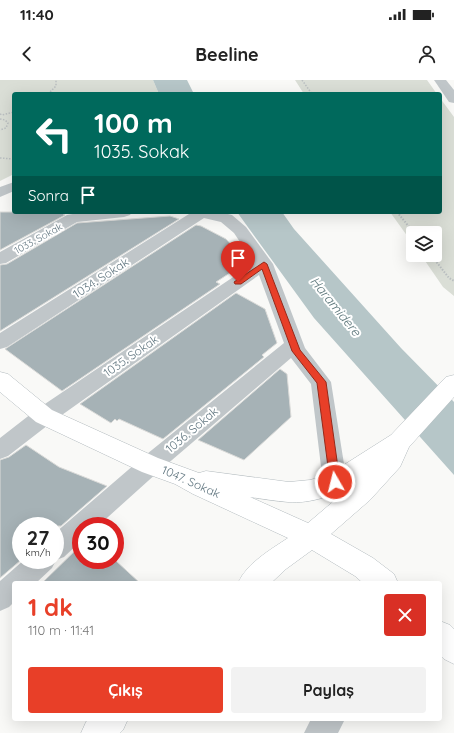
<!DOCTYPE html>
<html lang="tr">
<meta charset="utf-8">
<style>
:root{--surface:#fff;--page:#f2f2f2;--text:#222;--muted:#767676;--accent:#e83f28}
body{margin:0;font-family:Quicksand,sans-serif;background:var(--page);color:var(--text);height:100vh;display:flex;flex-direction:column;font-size:15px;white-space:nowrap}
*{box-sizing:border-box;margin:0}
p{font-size:13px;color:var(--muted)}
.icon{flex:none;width:22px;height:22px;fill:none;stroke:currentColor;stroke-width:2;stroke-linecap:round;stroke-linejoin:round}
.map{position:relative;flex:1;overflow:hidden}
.panel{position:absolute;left:12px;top:501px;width:430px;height:140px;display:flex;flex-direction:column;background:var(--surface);border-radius:4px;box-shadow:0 4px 16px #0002}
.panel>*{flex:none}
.guide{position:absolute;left:12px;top:12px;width:430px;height:122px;border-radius:4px;box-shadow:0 4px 16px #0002;background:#00695c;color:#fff;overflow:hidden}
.controls{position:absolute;left:406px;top:146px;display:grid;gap:8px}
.controls a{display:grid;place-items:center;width:36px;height:36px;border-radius:4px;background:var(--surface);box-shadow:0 4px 16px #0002;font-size:20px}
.speed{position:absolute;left:12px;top:437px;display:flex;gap:8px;font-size:20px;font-weight:700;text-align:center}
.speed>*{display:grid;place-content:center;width:52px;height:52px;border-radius:50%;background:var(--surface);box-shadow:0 4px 16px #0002;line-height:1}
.speed small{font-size:10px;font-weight:400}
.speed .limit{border:6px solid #d22;background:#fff;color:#111}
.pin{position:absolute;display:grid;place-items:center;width:34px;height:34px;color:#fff;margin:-41px -17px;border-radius:50% 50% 50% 0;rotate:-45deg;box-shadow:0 0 4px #0007}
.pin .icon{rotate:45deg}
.me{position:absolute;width:44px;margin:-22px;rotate:352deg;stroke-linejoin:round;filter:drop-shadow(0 0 3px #0008)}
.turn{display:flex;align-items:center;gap:14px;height:84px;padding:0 16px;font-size:18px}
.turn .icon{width:52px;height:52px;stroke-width:2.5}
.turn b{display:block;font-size:28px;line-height:34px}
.then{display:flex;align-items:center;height:38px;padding:0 16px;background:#0003;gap:8px;font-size:15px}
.round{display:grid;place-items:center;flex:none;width:42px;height:42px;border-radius:4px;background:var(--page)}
.head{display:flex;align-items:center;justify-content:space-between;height:68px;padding:0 16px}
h1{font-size:24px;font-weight:700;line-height:30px;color:var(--accent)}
.primary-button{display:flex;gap:8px;margin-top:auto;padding:8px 16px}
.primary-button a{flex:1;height:46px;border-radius:4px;background:var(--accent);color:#fff;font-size:16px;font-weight:700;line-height:46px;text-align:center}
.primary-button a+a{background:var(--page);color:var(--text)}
.status{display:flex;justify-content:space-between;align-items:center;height:28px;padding:0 20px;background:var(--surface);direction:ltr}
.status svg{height:11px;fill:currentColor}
header{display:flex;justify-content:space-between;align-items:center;height:52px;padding:0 16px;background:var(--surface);font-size:18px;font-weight:700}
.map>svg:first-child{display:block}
.green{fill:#daded6}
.water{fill:#b6c6c8}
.building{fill:#a6b2b6;stroke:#dbdbd9}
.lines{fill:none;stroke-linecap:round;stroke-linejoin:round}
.secondary-casing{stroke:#b2babe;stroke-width:1}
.path-far1{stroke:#babfc1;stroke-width:1.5;stroke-dasharray:1.5 1.5;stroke-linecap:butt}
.path{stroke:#babfc1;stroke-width:2;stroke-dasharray:1.5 1.5;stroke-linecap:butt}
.minor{fill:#c0c6c9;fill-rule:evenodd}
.tertiary{fill:#c0c6c9;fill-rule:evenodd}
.secondary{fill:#fff;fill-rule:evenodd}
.route{fill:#e83f28;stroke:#97291a}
.labels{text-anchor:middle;stroke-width:4;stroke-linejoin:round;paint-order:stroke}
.far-street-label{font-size:10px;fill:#637882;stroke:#fff}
.street-label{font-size:12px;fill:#637882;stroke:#fff}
.water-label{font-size:13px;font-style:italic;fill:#5e787c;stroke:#fff}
</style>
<div class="status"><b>11:40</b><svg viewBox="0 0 49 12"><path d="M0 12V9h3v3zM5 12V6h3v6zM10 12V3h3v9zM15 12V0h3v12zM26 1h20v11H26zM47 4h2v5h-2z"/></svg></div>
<header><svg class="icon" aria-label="back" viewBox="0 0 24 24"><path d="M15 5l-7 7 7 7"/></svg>Beeline<svg class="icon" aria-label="person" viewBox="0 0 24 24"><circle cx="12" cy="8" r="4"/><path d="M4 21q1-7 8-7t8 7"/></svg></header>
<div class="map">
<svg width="454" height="653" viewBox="0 0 454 653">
<rect width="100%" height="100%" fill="#f9f9f7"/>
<path class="green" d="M0,0H153L159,14H14V94L0,101Z
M295,0H427L437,14H304Z
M440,18L454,37V216L443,207L421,175H435V153H413V164L390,132H440Z"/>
<path class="water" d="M153,0H187L194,14H159Z
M237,132H282L294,149L401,268L454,322V395L314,238Z"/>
<path class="building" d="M0,132H60L65,135L0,170Z
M170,136L179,139L0,251V185L7,184L77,143Z
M196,145L201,146L226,159L247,182L216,202L220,204L62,311L5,269Z
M236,213L265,229L277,263L262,275L264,277L163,359L119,339L117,341L115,339L111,343L80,324Z
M280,289L287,294L291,337L244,380L198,360Z
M26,365L59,387L107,406L61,446H21V480L0,498V380L9,377Z
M81,465V480H115L140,503H42Z"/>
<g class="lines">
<g class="secondary-casing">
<path id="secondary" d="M0,292L8,294L52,330L158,378L199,393L206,391L289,402L310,400L328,395L391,355L446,297L454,295V317L409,367L400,387L370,420L331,454L373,478L394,494L398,503H363L355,496L312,470L286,489L271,503H238C247,483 270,470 288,458L193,414L175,404L142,392L36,342L0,312ZM355,403L308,443L250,417C263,419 275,421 288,422C310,424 337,415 355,403Z
M440,541L450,545L454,549V584L444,579L440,575Z
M89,639H128L123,650L120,653H81L86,642Z"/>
</g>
<path class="path-far1" d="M302,0L312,14
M48,14L56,6V0
M0,34L2,35L14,32
M0,39L5,40L8,43L6,48L0,50
M0,78L14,79"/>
<path class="path" d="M397,132L414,153
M431,175L449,198L454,201"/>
<path class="minor" d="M14,102V111L0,117V107Z
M84,132H132L130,135L124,137L77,142L6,183L0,184V172L67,135Z
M188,132H220L232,135L246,147L273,184L305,268L331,302L347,403L343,410L335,413L327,410L323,403L311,304L291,278L158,392L98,446H81V461L64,477L56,480L52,488L36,503H14V522L9,527L0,531V501L24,480H55V453L142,378L284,263L259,195L52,342L8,376L0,379V358L36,330L254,183L234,153L221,142L204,138L7,267L0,269V253L189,134Z
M311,639H345L338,653H304Z"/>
<path class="tertiary" d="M434,0H446L454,10V23L449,22Z"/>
<use href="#secondary" class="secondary"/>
</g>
<path class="route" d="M264,182L267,184L300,270L326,302L340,402L338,405L335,407L331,405L330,402L317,303L292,271L262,189L241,204H235L234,202Z"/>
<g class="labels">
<g class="far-street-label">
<text transform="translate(38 158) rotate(-29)" y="4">1033. Sokak</text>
</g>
<g class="street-label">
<text transform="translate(101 198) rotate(-33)" y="4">1034. Sokak</text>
<text transform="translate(131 276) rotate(-35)" y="4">1035. Sokak</text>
<text transform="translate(192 350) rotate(-40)" y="4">1036. Sokak</text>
<text transform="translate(191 402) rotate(24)" y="4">1047. Sokak</text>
</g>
<g class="water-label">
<text transform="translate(336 226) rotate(51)" y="5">Haramidere</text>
</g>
</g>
</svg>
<div class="controls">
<a><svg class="icon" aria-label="layers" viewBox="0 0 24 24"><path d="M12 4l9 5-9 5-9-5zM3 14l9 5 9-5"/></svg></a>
</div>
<div class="speed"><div>27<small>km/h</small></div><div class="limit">30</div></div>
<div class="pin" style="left:238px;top:202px;background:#d93025"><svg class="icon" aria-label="arrive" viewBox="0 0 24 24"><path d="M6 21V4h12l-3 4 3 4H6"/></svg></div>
<svg class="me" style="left:335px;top:402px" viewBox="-20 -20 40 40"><circle r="17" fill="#e83f28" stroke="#fff" stroke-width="3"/><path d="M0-11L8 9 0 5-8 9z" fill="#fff"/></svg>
<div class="guide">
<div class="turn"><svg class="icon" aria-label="left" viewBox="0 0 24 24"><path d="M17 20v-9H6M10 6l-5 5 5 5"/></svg><div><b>100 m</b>1035. Sokak</div></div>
<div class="then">Sonra<svg class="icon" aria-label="arrive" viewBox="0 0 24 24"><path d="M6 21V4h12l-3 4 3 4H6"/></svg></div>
</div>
<section class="panel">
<div class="head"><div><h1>1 dk</h1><p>110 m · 11:41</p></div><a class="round" style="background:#d93025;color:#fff"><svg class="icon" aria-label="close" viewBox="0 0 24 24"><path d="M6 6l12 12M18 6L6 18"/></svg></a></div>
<div class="primary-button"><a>Çıkış</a><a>Paylaş</a></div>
</section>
</div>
